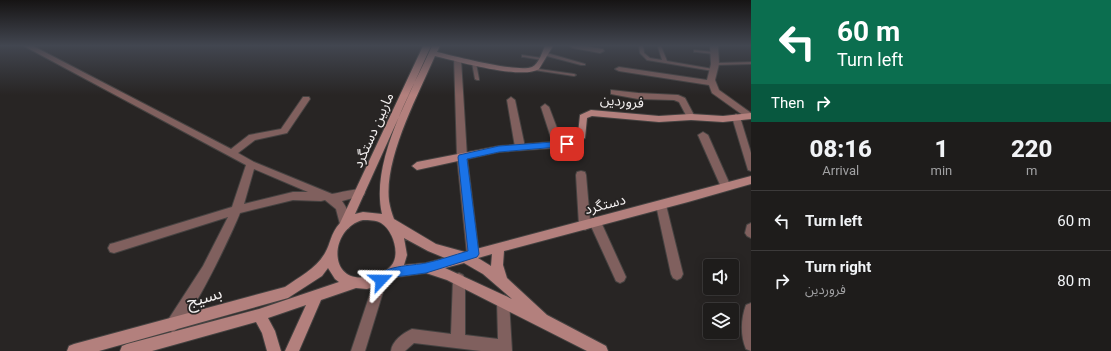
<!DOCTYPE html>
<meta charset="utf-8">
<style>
:root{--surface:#1e1c1b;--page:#262524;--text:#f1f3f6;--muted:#a1a1a3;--line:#3c3a3a}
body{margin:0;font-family:Roboto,"Noto Sans Arabic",sans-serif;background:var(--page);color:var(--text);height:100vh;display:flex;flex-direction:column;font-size:15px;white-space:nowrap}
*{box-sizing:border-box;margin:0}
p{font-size:13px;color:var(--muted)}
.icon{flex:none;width:22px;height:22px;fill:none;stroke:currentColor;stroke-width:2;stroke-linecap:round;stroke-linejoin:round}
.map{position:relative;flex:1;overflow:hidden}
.drawer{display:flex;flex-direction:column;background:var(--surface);width:360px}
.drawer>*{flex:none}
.hud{background:#0b6e4f;color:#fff;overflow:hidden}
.tools{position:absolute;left:703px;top:259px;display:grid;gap:8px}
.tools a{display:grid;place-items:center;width:36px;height:36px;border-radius:4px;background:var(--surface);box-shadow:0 2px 10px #0003,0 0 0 1px var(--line);font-size:20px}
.pin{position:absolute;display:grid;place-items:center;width:34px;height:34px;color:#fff;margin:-17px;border-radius:8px;box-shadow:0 2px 6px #0006}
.me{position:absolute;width:44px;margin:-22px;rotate:67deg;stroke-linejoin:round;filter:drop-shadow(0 0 3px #0008)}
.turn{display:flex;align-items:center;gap:14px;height:84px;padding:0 20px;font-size:18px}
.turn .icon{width:52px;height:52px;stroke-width:2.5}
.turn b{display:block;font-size:28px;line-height:34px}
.then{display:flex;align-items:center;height:38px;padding:0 20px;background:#0003;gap:8px;font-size:15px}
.eta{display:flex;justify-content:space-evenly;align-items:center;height:68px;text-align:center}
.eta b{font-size:24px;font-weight:800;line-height:28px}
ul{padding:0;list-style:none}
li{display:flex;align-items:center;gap:12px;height:60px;padding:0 20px;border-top:1px solid var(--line)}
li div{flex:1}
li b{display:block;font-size:15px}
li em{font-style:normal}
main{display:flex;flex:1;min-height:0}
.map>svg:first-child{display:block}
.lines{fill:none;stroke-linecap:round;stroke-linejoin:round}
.lane-casing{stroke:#454241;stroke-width:2}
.street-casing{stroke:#454241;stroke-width:2}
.secondary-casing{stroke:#454241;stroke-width:2}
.lane{fill:#80605e;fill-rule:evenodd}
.street{fill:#80605e;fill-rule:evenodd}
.secondary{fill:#b3807d;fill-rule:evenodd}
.route{fill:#1a73e8;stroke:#114b97}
.labels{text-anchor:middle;stroke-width:3.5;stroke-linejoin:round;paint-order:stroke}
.street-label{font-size:14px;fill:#f4f1f1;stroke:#282524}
.near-street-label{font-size:17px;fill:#f4f1f1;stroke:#282524}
</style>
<main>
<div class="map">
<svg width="751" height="351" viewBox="0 0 751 351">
<rect width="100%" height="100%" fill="#282524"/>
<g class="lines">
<g class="lane-casing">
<path id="lane" d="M639,46H643L644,53L650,58L662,60L658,47L661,46L667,61L713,69L715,70L713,71L647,60L640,53Z
M694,50L714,52L716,53L714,54L696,52H694Z
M543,53H547L585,64V65H581L543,55Z
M522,55L542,58L544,59L542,60L524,57H522Z
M472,62H474L476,63L479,79V80H477L475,79L472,63Z
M751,62V64L715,65L713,64L715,63Z
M532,68L574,74L576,75L574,76L534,70L532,69Z"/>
</g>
<g class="street-casing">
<path id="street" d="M24,46H33L231,149L249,135L281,129L303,97H309L310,99L287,133L255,140L238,153L254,162L332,194C339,193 359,188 364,189L365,192L364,195L342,201C347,208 353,220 349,228L345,230L341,228L336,209L325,200L321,201L293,200L240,213C232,233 189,325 173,332L168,330L166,325L168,320L203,266L228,217L114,253L110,252L108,248L110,244L114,243L232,207L246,165ZM254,169L308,192H293L244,204Z
M569,46H585L603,49L604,51L600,53L573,48Z
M710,46H718L719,64L715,80L719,90L751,113V119L747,118L712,93L709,85L619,71L615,69L619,67L707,80L711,64Z
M454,57H457L461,59L467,157L479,254L477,258L473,259L469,258L467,254L457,157Z
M611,90L638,93L678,95L685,98L695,117L694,119H688L679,102L674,100L638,99L611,94Z
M511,97L515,100L525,147L520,150L515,147L507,100Z
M545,104L549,107L563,144L561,146L558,147L553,144L541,107Z
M736,114L740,117L751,153V171L748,170L732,117Z
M703,132L708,135L731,187L730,190H722L721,187L698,135Z
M581,171L585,172L586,175L590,221L595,217L599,219L601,222L626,277L624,281L620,283L616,281L590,224L589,228L585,230L581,228L579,225L576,175L577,172Z
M661,201L665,202L666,205L683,274L681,278L677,280L673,278L671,274L656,205L657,202Z
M751,223V238L747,236L745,233L747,225Z
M381,273L385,275L387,279L365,351H351L375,279L377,275Z
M459,273L463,275L465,279V335L498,339L497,301L498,297L503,295L508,297L509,301L512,351H481L414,343L405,351H391C392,341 403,333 412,329L451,334L453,279L455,275Z
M751,303V351L746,349C740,335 741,318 746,305Z"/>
</g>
<g class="secondary-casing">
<path id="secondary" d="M423,46H431L355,214L363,212L382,214C370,162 411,92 432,46H440L437,52C454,56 518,73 532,67C539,64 542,52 545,46H553L539,69C522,80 456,61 435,56C418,95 384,158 389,201C390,207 392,214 394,219L436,244L465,252L751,176V184L688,202L504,251L503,265L507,278L547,315L606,346L608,351H587L447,280L426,273L397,277L377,286L367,289L356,288L321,300L299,351H285L306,305L268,318L275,331L281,351H267L262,333L256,322L152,351H120L122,346L127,344L259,309L339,282L335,279L328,268L322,276L288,298L99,351H67L69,346L74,344L285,287C299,277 316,269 325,253C331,243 330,234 340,223ZM363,220C369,220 376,220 381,223C393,230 401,255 391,266C386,272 379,274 372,276C326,288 329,228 363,220ZM404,238L428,251L445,258L426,263L404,265L407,255ZM492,254L491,266L478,258ZM464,263L483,274L512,299L445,268Z
M591,110L659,116L691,114L723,116L751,113V119L723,122L691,120L659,122L592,116L587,118L585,138L567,147L499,152L417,170L412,166L417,162L499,146L565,141L578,134L580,115Z"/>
</g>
<use href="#lane" class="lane"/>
<use href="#street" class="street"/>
<use href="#secondary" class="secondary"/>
</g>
<linearGradient id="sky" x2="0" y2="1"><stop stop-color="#161414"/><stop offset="0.48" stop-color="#424650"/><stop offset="1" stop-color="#424650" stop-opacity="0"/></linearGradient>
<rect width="751" height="95" fill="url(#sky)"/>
<path class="route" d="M567,141L572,144L570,146L499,152L467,159L479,254L477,257L426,273L395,277L381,285L377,283L375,280C381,265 412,266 426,263C440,260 454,255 468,251L458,157L459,155L499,146Z"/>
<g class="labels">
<g class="street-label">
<text transform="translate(622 101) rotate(5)" y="5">فروردین</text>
<text transform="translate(373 130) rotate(-66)" y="5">ماربین دستگرد</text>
<text transform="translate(605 204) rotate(-15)" y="5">دستگرد</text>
</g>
<g class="near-street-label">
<text transform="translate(204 297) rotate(-16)" y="6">بسیج</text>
</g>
</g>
</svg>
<div class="tools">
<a><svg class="icon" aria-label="sound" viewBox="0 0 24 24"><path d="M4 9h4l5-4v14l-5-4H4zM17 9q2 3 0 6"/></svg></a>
<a><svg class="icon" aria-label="layers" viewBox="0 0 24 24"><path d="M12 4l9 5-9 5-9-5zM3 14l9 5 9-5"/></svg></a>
</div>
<div class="pin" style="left:567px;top:144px;background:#d93025"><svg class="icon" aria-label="arrive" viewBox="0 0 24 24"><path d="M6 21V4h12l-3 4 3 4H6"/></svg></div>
<svg class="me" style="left:381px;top:280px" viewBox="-20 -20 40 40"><path d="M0-17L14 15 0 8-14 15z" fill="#1a73e8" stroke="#fff" stroke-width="4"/></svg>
</div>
<section class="drawer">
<div class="hud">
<div class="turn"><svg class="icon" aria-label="left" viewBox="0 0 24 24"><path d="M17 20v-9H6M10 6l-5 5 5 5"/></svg><div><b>60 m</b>Turn left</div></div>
<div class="then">Then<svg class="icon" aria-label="right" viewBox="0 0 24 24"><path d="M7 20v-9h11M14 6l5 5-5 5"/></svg></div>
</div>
<div class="eta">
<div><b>08:16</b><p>Arrival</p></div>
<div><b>1</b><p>min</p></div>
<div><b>220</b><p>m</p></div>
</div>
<ul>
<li><svg class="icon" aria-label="left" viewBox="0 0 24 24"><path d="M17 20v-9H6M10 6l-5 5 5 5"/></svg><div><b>Turn left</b></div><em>60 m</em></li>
<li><svg class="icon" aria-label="right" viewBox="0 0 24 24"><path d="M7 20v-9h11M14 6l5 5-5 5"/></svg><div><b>Turn right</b><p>فروردین</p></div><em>80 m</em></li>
</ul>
</section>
</main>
